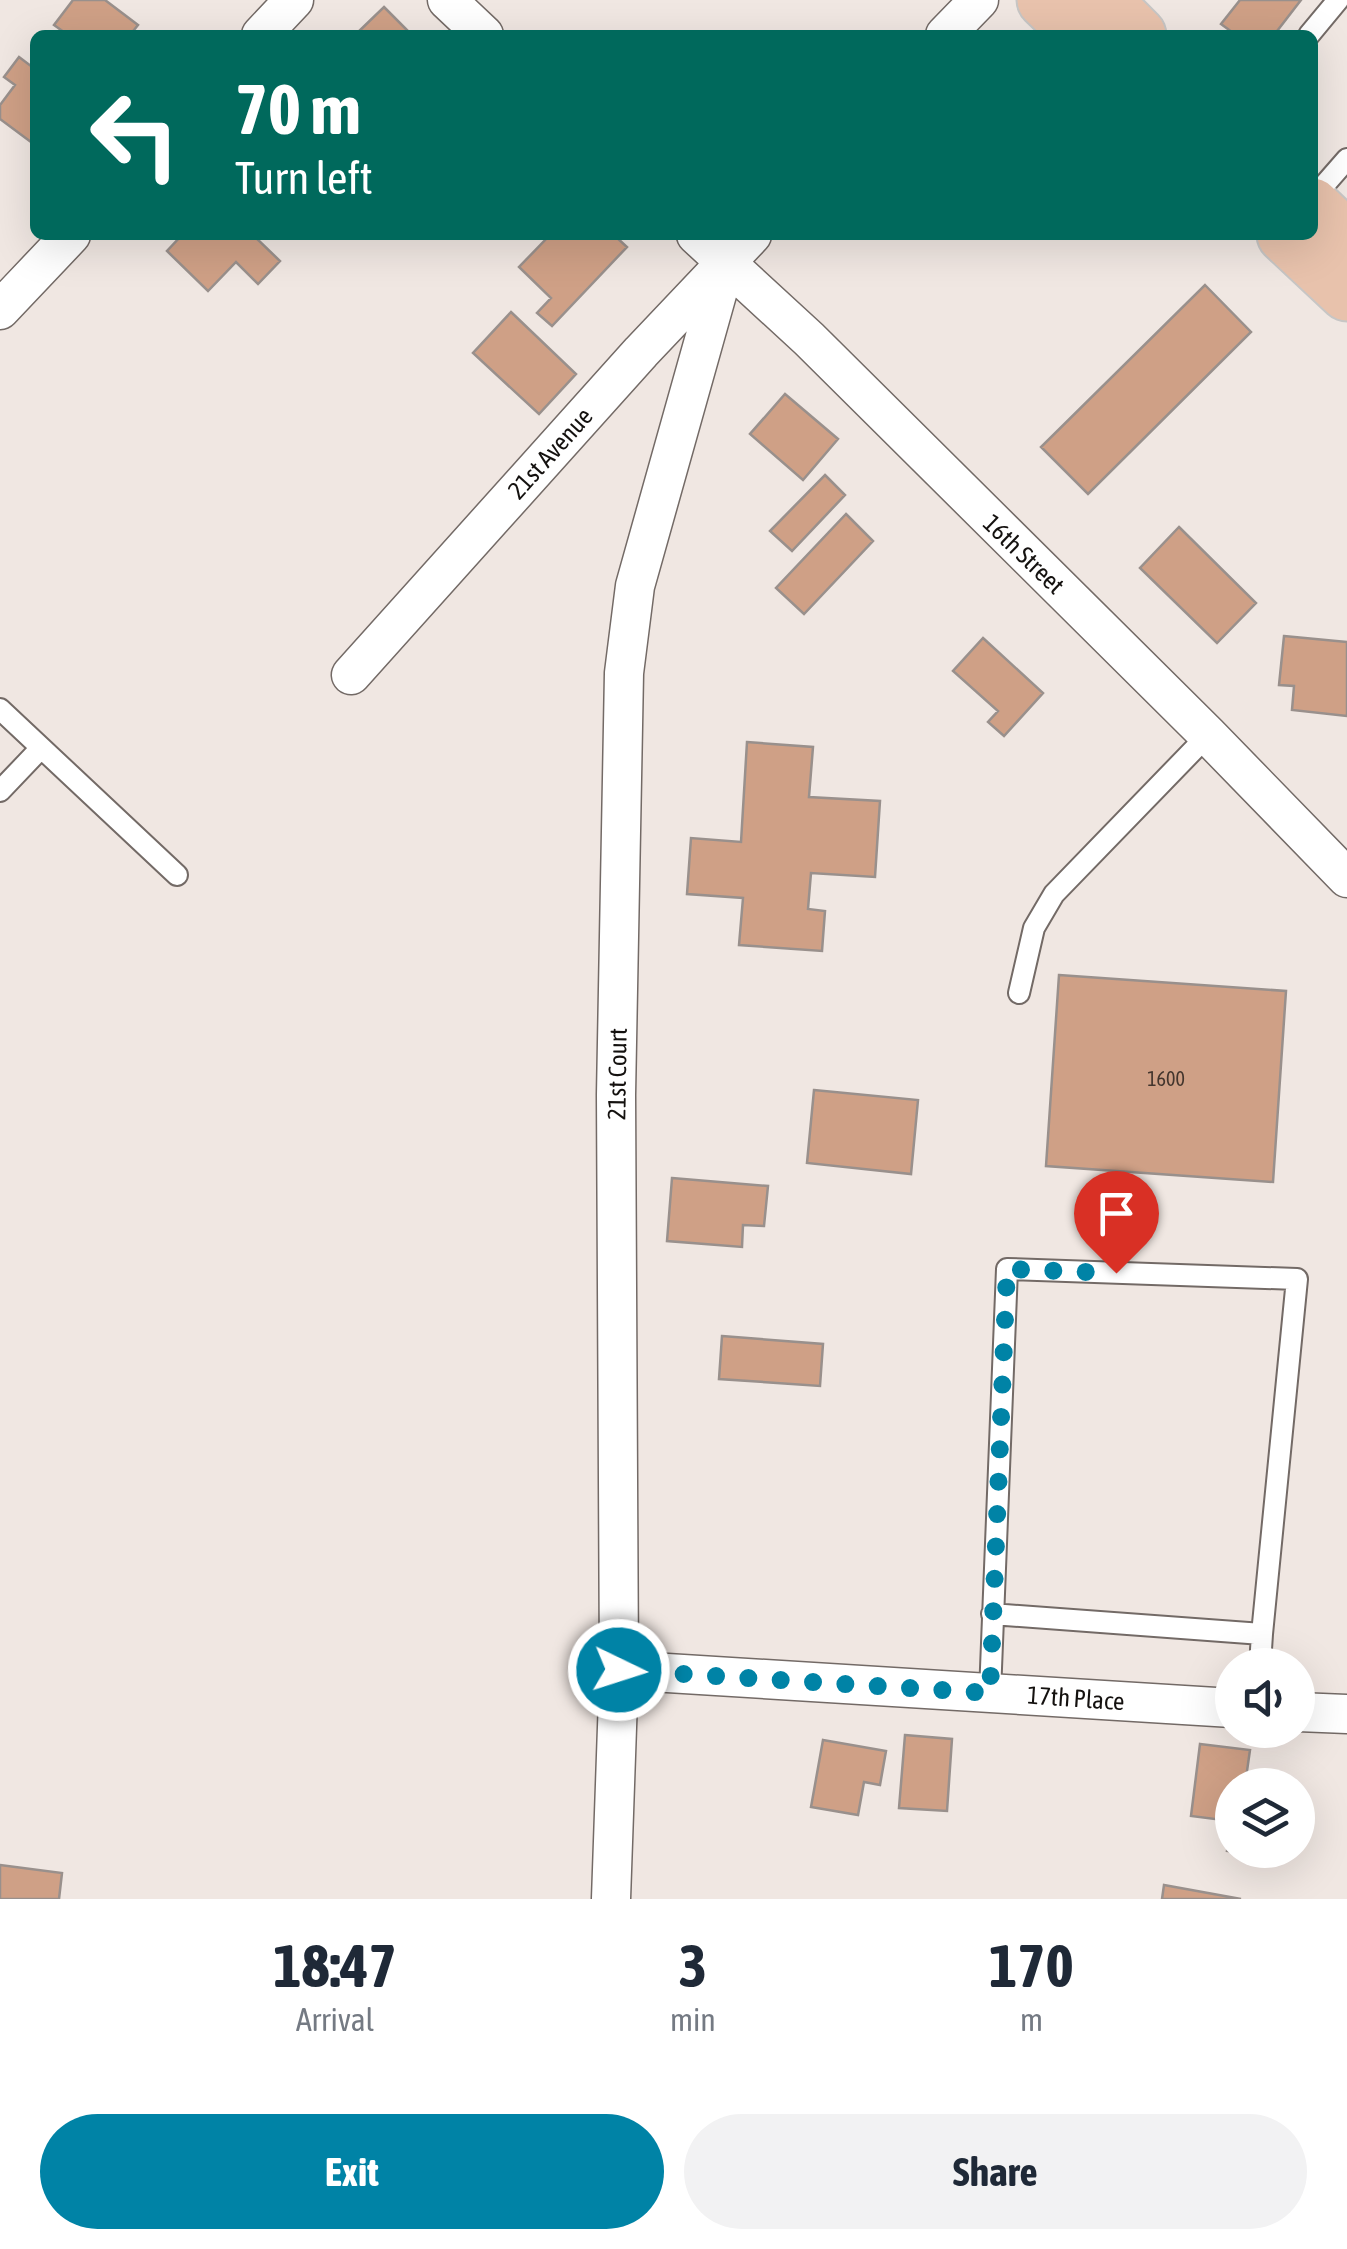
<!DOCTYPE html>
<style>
:root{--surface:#fff;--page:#f2f2f3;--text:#1f2937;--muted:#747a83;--accent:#0083a6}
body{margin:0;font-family:"Asap Condensed",sans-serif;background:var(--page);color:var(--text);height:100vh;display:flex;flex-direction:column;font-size:38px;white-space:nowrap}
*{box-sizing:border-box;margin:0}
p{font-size:32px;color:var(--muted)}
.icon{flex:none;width:55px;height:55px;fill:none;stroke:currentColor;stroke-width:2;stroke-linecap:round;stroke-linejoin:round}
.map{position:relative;height:1899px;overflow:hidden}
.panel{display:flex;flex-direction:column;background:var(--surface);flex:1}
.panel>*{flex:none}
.banner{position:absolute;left:30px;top:30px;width:1288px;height:210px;border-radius:15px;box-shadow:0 10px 40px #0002;background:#00695c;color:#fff;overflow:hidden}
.buttons{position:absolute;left:1215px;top:1648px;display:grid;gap:20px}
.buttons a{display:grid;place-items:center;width:100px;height:100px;border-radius:50%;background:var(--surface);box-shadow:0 10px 40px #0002;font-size:50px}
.pin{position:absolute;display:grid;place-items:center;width:85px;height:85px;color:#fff;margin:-102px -42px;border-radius:50% 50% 50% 0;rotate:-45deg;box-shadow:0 0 10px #0007}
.pin .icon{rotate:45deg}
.me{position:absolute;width:110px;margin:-55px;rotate:94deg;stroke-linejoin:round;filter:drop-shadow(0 0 8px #0008)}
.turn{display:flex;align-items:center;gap:35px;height:210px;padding:0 40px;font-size:45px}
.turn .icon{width:130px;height:130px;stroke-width:2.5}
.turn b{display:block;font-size:70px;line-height:85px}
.eta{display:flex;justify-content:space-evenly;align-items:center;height:170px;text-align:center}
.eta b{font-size:60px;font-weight:700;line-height:70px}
.action{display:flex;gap:20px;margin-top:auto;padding:20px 40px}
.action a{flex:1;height:115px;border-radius:60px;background:var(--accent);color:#fff;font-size:40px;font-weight:700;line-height:115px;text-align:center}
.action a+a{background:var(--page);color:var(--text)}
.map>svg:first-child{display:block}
.building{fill:#cfa086;stroke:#99908c;stroke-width:2.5}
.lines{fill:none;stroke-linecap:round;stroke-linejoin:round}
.service-casing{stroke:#736a66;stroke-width:24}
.minor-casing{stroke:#736a66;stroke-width:41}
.primary-casing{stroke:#c7c6c5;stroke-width:59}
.service{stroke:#fff;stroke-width:20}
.minor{stroke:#fff;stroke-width:38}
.primary{stroke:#e8c2ac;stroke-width:55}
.route{stroke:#0083a6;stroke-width:18;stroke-dasharray:0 32.4}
.labels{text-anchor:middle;stroke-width:8;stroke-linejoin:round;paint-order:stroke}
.number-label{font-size:20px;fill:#43352d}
.street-label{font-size:25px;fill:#14110f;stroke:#fff}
</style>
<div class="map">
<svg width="1347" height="1899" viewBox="0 0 1347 1899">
<rect width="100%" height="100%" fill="#f0e7e2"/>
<path class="building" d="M73,0H105L138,25L130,35H68L54,25Z
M1240,0H1301L1274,35H1236L1221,24Z
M384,7L411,34L355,35Z
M19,57L35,69V145L0,119V105L15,85L4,77Z
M182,235H253L280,261L258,284L236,262L208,291L167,251Z
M550,235H614L627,247L552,326L537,313L551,298L519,267Z
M1205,285L1251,332L1088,494L1041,447Z
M511,312L576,374L539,414L473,353Z
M785,394L838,439L803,480L750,434Z
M825,475L845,495L792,551L770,531Z
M846,514L873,541L804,614L776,588Z
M1179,527L1256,603L1217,643L1140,568Z
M1284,636L1347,642V716L1292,710L1294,686L1279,685Z
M983,638L1043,693L1004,736L988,722L998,711L953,671Z
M747,742L813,747L809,797L880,801L875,877L811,873L808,909L825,911L822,951L739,945L743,898L687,894L691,838L741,842Z
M1059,975L1286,991L1273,1182L1046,1166Z
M814,1090L918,1100L911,1174L807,1163Z
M672,1178L768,1186L764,1226L743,1225L742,1247L667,1241Z
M722,1336L823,1344L820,1386L719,1379Z
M905,1735L952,1739L947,1811L899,1808Z
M823,1740L886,1751L880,1785L864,1782L858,1815L811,1807Z
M1200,1744L1250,1750L1245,1785H1232V1850H1280V1857L1227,1851L1231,1821L1191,1816Z
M0,1865L62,1873L59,1899H0Z
M1164,1885L1241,1899H1162Z"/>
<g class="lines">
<g class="service-casing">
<path id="service" d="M1309,35L1338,0
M1312,199L1347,159
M0,709L177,875
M0,791L41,748
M1019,993L1034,928L1054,894L1208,735
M1260,1665L1262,1634
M990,1693L1007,1269L1297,1279L1262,1634L992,1614"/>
</g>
<g class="minor-casing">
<path id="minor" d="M447,0L484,35
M261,35L294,0
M945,35L979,0
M696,235L809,339L1208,735L1347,878
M0,310L71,235
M351,675L641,352L752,235
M619,1670L1232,1708
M1298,1712L1347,1714
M611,1899L619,1670L616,1095L624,673L635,586L726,262"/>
</g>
<g class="primary-casing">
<path id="primary" d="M1045,0L1081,35
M1103,0L1138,35
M1312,206L1347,239
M1285,235L1347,293"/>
</g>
<use href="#service" class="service"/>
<use href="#minor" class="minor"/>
<use href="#primary" class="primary"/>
</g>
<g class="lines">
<path class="route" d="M619,1670L990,1693L1007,1269L1116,1273"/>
</g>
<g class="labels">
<g class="number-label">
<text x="1166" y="1086">1600</text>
</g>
<g class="street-label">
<text transform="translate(550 453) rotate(-48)" y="9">21st Avenue</text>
<text transform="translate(1024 554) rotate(44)" y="9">16th Street</text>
<text transform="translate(617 1074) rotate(-89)" y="9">21st Court</text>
<text transform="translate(1076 1698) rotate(4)" y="9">17th Place</text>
</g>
</g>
</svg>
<div class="buttons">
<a><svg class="icon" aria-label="sound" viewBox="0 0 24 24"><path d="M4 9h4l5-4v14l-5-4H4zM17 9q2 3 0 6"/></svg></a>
<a><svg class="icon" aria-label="layers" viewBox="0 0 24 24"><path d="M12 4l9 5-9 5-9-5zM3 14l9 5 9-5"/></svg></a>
</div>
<div class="pin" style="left:1116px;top:1273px;background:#d93025"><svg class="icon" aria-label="arrive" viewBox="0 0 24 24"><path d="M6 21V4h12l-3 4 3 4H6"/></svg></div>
<svg class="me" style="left:619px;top:1670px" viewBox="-20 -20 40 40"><circle r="17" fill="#0083a6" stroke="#fff" stroke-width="3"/><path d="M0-11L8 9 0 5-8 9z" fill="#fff"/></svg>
<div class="banner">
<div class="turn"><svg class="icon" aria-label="left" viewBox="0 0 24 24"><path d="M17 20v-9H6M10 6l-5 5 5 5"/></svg><div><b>70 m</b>Turn left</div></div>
</div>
</div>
<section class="panel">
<div class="eta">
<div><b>18:47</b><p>Arrival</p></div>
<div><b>3</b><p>min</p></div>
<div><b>170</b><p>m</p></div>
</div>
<div class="action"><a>Exit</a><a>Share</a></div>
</section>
